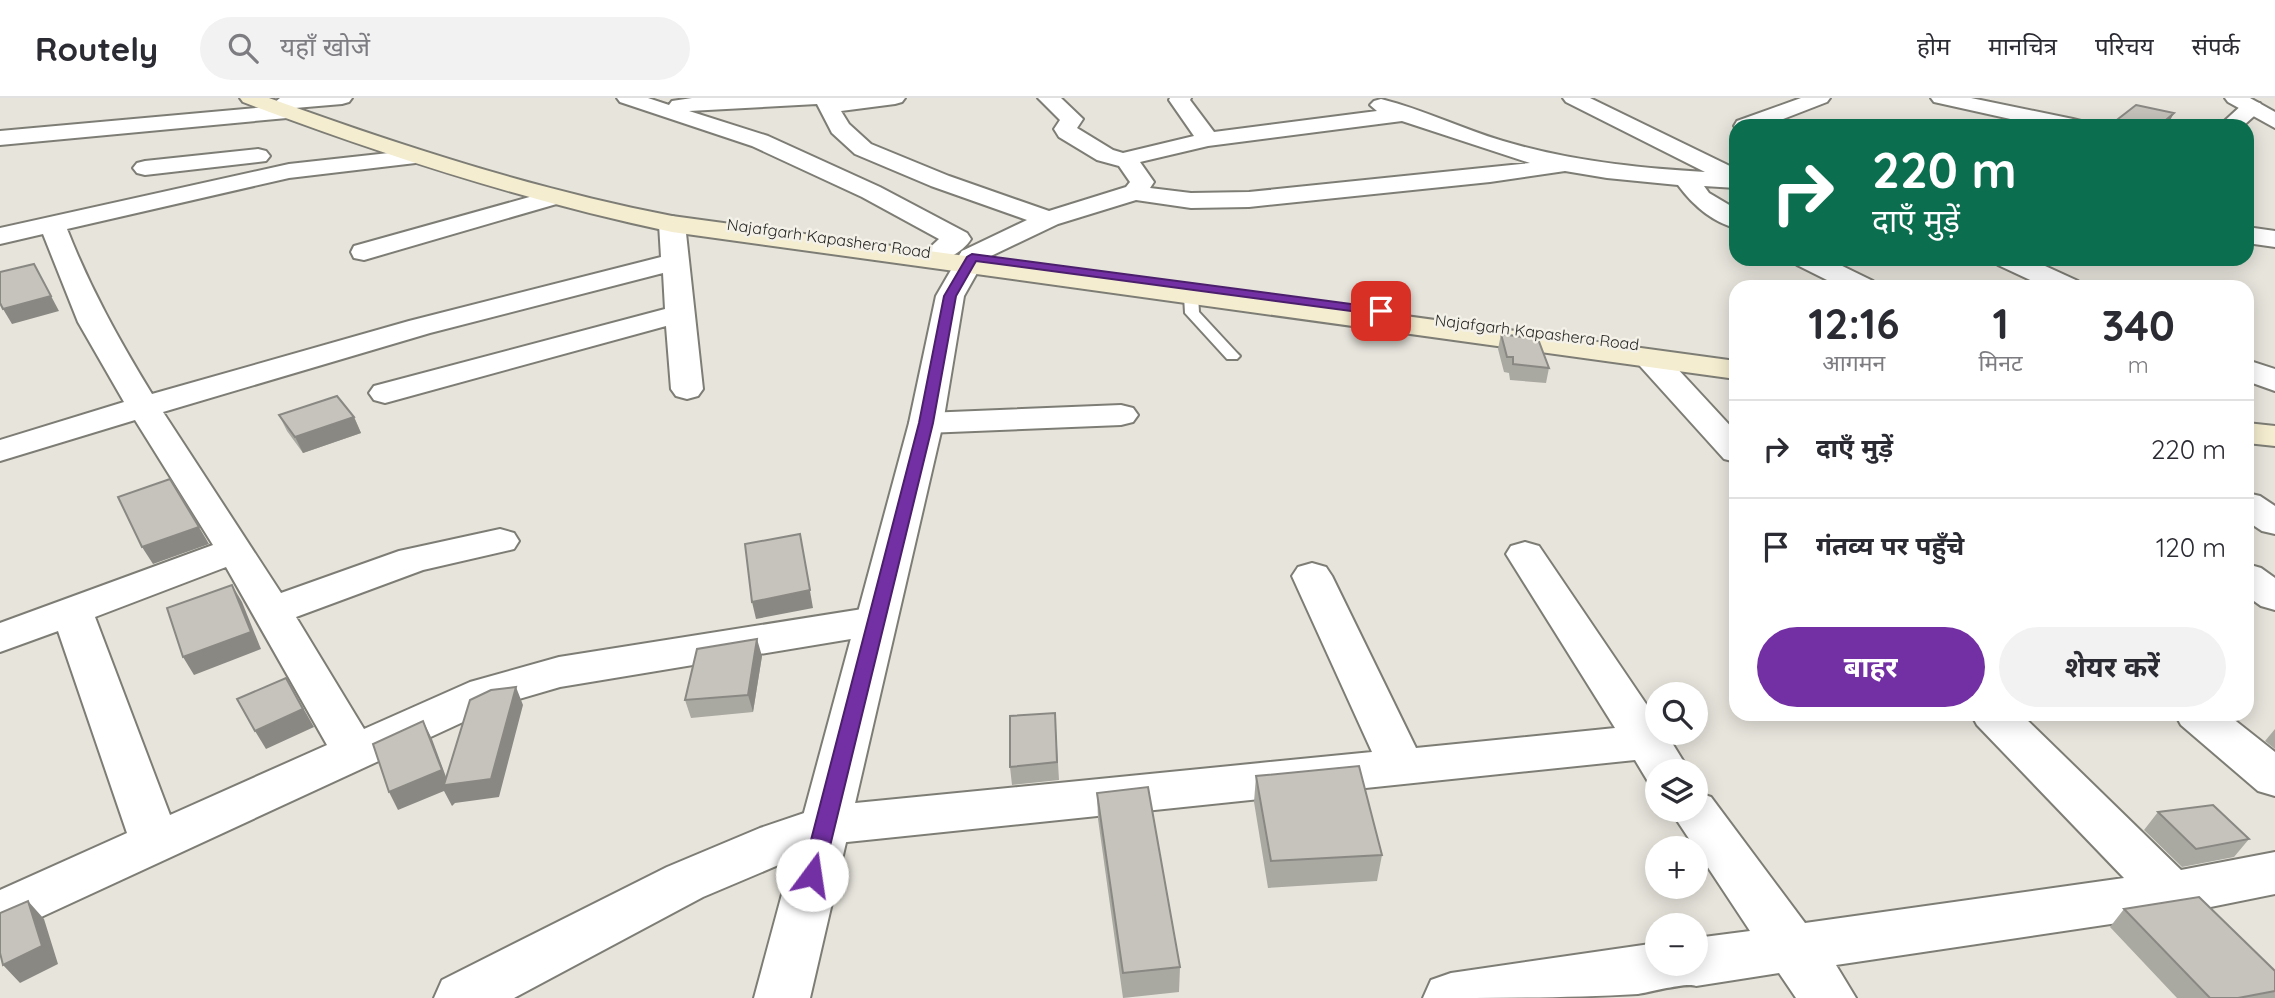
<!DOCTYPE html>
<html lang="hi">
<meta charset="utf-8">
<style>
:root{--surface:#fff;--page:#f2f2f3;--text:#2b2b33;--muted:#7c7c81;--line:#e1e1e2;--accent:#7330a4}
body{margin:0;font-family:Quicksand,"Noto Sans Devanagari",sans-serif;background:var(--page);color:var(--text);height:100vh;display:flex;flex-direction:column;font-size:26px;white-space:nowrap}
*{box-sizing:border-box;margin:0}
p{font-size:23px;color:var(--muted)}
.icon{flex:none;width:38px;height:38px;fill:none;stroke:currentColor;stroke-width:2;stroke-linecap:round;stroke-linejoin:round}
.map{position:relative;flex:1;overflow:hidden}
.side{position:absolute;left:1729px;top:182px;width:525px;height:441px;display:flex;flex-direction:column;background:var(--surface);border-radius:21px;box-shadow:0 4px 18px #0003}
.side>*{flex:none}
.top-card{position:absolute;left:1729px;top:21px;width:525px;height:147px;border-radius:21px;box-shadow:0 4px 18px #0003;background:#0b6e4f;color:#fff;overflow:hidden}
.buttons{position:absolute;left:1645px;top:584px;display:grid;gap:14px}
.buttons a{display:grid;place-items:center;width:63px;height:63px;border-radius:50%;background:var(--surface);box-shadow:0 4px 18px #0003;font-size:35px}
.pin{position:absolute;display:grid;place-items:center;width:60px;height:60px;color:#fff;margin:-30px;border-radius:14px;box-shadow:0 4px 10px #0006}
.me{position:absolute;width:77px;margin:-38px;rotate:14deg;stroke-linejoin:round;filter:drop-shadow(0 0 5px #0008)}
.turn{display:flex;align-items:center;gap:24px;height:147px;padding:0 28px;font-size:32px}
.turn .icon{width:91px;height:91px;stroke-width:2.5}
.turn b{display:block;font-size:49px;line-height:60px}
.eta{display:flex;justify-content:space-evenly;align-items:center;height:119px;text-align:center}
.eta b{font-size:42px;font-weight:700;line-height:49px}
.button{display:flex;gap:14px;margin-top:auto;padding:14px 28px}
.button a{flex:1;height:80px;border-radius:42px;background:var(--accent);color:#fff;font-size:28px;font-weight:700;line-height:80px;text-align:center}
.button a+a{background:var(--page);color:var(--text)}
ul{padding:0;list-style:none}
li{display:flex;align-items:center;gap:21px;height:98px;padding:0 28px;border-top:2px solid var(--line)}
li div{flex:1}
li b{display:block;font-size:26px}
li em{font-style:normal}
header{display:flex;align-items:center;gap:42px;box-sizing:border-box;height:98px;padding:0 35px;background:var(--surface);border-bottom:2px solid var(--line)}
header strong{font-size:33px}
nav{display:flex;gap:38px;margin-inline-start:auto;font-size:24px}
.search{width:490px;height:63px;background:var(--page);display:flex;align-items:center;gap:18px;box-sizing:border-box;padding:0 24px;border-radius:38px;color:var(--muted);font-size:26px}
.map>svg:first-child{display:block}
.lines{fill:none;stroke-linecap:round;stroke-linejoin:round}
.service-casing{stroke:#7e7d75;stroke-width:4}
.minor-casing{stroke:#7e7d75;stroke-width:4}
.tertiary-casing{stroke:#7e7d75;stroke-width:4}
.secondary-casing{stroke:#7e7d75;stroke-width:4}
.service{fill:#fff;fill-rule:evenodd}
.minor{fill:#fff;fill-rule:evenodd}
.tertiary{fill:#fff;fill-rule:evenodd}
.secondary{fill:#f4edd0;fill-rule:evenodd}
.wall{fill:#a9a8a1}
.shaded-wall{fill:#8a8883}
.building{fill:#c5c3bb;stroke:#8a8883;stroke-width:2}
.route{fill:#7330a4;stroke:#4b1f6b;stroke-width:2}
.labels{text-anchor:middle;stroke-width:5;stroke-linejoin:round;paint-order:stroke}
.far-street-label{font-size:16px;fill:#262522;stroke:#f3f1e8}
</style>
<header>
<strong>Routely</strong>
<div class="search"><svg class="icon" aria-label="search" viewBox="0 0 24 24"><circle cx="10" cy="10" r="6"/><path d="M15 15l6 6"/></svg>यहाँ खोजें</div>
<nav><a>होम</a><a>मानचित्र</a><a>परिचय</a><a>संपर्क</a></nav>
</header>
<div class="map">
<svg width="2275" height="900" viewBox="0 0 2275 900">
<rect width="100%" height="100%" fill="#e6e4db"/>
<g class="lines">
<g class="service-casing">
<path id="service" d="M1191,194L1198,198L1199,214L1237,255L1240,258L1237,261H1227L1185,215L1184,198Z"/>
</g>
<g class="minor-casing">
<path id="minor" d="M280,0H352L349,4L342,6L295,10L298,14L295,19L287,20L0,47V33L277,8L274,5Z
M617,0H648L669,7L672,3L692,0H905L902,4L895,6L841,13L849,26L871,46L949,78L1049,113L1126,89L1130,84L1119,68L1097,62L1059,39L1054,31L1060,22L1038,0H1061L1083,21L1077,30L1113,52L1123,55L1194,38L1169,2L1170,0H1191L1190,2L1214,34L1377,13L1370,7L1374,3L1381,1C1422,11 1462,31 1503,43C1570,63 1636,70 1705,74L1566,4L1563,0H1590L1736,71V90L1704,88L1709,95L1736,111V130C1712,124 1692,106 1678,87L1607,80L1565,73L1490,84L1249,109L1191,110L1136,102L1058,126L972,167L962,165L958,159L962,153L1027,122L931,88L855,56L832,35L817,6L689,13L768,38L880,89L967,135L971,141C962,155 944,165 927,161L924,155L939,141L862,99L752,48L620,4ZM1402,23L1530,65L1249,94L1191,95L1150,90L1154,84L1140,64L1208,48Z
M1801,0H1830L1827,4L1765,28H1736V31L1734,28L1737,23Z
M1931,0H1971L2073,21L2081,23L2084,28H2042L1934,4Z
M2252,4L2260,5L2263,10L2243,28H2219L2244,5Z
M258,51L266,53L270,58L266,63L145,77L137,75L133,70L137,65L145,63Z
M416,52L424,54L428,59L424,64L289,80L67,131C90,190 119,242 152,296L409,223L661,159L659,126L663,121L672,118L681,121L685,126L703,291L698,298L687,301L676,298L671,291L666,228L385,305L374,302L369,295L374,288L665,211L663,175L430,235L163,314L281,495L399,453L500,431L514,435L519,443L514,451L423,472L296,519L364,631L470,584L559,559L875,509L890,513L896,523L890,533L875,537L560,589L502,606L0,838V792L127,735L58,533L0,554V525L213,447L135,322L0,363V342L124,304L78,224L43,136L0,146V130L289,66ZM226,469L327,647L170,717L95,519Z
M551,93L560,95L563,100L560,105L364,162L354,160L351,154L354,148Z
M2247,129L2275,133V149L2247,145Z
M1793,161H1828L1873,183L1877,189H1841L1797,167Z
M1994,161H2030L2078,183L2082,189H2045L1998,167Z
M1651,252L1662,254L1736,334V364L1724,361L1640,268L1635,261L1640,254Z
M2247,262L2275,271V293L2247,283Z
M1121,307L1133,310L1138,317L1133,324L1121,327L926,335L914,332L909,325L914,318L926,315Z
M2247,395L2260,398L2275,408V436L2262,433L2247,423Z
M1525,444L1539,448L1657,622V635H1666L1690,674H1657V689L1650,687L1635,662L828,746L703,799L514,900H434L442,882L667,769L760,730L825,708L1372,654L1292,478L1298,469L1312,465L1326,469L1332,478L1416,650L1615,630L1506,456L1511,448Z
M2247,466L2261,470L2275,480V512L2261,508L2247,498Z
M1971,616H2021L2181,772L2275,754V796L2171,817L1836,867L1856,900H1796L1779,875L1696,888C1686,884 1652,894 1638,896C1570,900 1493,900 1423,900L1431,882L1451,875L1657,845V866H1696V840L1750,833L1670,712H1696V694L1711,699L1805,825L2124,780L1977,627Z
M2175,616H2227L2275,654V698L2258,693L2181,627Z"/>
</g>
<g class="tertiary-casing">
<path id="tertiary" d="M2225,0H2250L2275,14V30L2228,4Z
M972,151L982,153L986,159L964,198L943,325L810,900H754L909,325L936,198L962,153Z"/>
</g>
<g class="secondary-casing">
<path id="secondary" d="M240,0H269C401,48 534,91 672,118L1736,263V281L672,134C525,103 383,57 243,4Z
M2247,325L2275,328V348L2247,345Z"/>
</g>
<use href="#service" class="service"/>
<use href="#minor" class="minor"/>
<use href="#tertiary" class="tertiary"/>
<use href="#secondary" class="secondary"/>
</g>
<path class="wall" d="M1501,236L1549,270L1546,285L1510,282L1509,275L1504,274L1498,251Z
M279,317L354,319L361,335L303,355L287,333Z
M762,558L753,614L691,620L685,602Z
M1055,615L1059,682L1012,687L1010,669Z
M2275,631V651L2265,643Z
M1256,678L1382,757L1377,783L1268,790L1254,704Z
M1097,695L1180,869L1179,894L1123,900L1098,721Z
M2158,714L2249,741L2234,759L2182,769L2144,732Z
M2124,811L2275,873V900H2177L2110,829Z"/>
<path class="shaded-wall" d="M2174,15L2167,28H2159Z
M34,166L59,213L12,226L3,211Z
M354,319L361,335L303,355L295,339Z
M199,429L209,446L153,466L142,449Z
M803,453L813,510L756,521L752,504Z
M232,487L242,504L261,551L194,577L183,559Z
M757,541L762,558L753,614L748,597Z
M286,580L314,629L266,651L255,633Z
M516,589L523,607L499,699L455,705L452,708L444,693L398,712L389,694L423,623L432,641L449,687Z
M28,803L44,821L58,866L20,885L3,867Z"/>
<path class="building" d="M2136,7L2174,15L2159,28H2109Z
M34,166L51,198L3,211L0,205V174Z
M1501,236L1538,241L1549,270L1513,266V259H1507Z
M337,298L354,319L295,339L279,317Z
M170,381L199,429L142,449L118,399Z
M800,436L810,492L752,504L745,446Z
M232,487L251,534L183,559L167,510Z
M757,541L748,597L685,602L697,551Z
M286,580L303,611L255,633L237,601Z
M516,589L491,681L446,687L443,690L470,602L491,592Z
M1055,615L1057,664L1010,669V618Z
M423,623L442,672L389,694L373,646Z
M1359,668L1382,757L1271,763L1256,678Z
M1148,689L1180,869L1123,875L1097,695Z
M2213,707L2249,741L2196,751L2158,714Z
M2199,799L2275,873V893L2238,900H2210L2124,811Z
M28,803L42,848L3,867L0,855V815Z"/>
<path class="route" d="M972,156L1381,210L1387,213L1381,217L976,163L956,198L933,325L823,777L820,783L812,785L805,783L802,777L919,325L944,198L967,159Z"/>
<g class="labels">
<g class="far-street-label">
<text transform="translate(829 140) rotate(8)" y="6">Najafgarh Kapashera Road</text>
<text transform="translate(1537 234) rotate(7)" y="6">Najafgarh Kapashera Road</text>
</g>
</g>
</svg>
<div class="buttons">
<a><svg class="icon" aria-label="search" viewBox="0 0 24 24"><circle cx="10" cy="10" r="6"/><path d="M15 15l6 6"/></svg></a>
<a><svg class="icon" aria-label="layers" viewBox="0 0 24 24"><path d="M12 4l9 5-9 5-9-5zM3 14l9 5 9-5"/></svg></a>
<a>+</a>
<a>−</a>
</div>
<div class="pin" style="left:1381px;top:213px;background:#d93025"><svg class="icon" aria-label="arrive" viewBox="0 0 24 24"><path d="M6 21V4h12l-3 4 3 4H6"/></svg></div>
<svg class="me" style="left:812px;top:777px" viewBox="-20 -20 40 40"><circle r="19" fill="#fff"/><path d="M0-13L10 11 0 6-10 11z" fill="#7330a4"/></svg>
<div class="top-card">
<div class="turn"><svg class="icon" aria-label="right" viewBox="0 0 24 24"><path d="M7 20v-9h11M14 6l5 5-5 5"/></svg><div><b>220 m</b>दाएँ मुड़ें</div></div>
</div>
<section class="side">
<div class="eta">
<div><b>12:16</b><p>आगमन</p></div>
<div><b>1</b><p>मिनट</p></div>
<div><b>340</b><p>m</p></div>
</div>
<ul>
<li><svg class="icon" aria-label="right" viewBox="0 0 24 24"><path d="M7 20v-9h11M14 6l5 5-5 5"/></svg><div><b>दाएँ मुड़ें</b></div><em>220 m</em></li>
<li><svg class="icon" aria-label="arrive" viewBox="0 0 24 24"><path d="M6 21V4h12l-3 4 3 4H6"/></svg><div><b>गंतव्य पर पहुँचे</b></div><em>120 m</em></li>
</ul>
<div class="button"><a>बाहर</a><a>शेयर करें</a></div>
</section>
</div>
